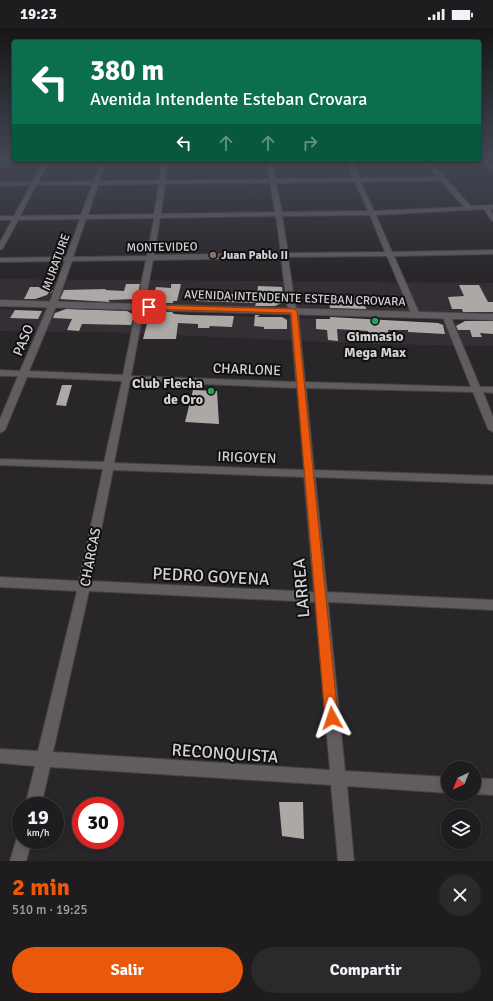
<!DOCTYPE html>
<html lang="es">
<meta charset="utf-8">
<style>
:root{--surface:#1f1c1f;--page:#2c292c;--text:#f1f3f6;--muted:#a1a1a4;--line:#3c3a3d;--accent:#ea580c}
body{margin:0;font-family:Signika,sans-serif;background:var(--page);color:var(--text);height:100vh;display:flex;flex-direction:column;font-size:15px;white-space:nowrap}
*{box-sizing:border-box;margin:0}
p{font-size:13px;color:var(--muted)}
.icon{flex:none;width:22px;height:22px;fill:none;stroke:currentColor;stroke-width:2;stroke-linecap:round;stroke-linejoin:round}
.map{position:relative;height:833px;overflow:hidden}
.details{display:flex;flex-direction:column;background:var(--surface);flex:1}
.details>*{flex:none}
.banner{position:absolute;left:12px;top:12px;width:469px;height:122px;border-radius:4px;box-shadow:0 2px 6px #0003,0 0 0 1px var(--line);background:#0b6e4f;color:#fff;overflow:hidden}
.needle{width:26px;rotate:223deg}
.fabs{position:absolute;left:441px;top:733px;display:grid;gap:8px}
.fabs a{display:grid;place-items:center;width:40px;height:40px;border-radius:50%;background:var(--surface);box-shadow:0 2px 6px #0003,0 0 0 1px var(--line);font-size:20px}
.speed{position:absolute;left:12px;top:769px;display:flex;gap:8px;font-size:20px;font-weight:700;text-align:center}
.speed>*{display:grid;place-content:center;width:52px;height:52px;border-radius:50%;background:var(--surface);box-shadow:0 2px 6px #0003,0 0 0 1px var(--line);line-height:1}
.speed small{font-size:10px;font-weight:400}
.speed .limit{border:6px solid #d22;background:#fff;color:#111}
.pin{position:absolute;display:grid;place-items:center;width:34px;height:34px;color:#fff;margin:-17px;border-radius:8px;box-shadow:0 2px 6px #0006}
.me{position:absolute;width:44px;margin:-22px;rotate:355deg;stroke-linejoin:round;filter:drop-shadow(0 0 3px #0008)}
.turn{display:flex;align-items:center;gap:14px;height:84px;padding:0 12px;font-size:18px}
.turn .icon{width:52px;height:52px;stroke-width:2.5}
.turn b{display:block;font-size:28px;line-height:34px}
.lanes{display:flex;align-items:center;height:38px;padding:0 12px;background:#0003;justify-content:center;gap:20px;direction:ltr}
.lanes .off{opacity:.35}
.round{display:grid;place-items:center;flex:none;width:42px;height:42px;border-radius:21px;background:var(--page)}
.summary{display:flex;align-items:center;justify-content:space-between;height:68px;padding:0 12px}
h1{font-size:24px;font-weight:800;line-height:30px;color:var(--accent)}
.primary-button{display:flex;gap:8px;margin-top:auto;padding:8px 12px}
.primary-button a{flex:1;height:46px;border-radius:24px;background:var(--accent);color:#fff;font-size:16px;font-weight:800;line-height:46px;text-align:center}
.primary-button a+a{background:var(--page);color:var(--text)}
.status{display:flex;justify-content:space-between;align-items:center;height:28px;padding:0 20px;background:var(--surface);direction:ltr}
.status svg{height:11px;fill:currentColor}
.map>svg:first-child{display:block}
.built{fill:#352e35}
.building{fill:#aca8a5}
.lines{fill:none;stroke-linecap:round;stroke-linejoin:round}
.street-casing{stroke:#444244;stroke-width:2}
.secondary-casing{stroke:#444244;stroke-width:2}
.street{fill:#605c60;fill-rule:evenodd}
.secondary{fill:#605c60;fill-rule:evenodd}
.route{fill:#ea580c;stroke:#983908}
.education-dot{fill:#8d6e63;stroke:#110f11;stroke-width:1.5}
.leisure-dot{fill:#2e9e5b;stroke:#110f11;stroke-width:1.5}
.labels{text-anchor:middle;stroke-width:4;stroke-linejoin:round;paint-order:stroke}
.far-street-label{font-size:12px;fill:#d4d3d4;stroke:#110f11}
.far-poi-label{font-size:12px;font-weight:bold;fill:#d4d3d4;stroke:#110f11;text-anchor:start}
.poi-label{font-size:14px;font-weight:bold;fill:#d4d3d4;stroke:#110f11}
.street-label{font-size:14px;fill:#d4d3d4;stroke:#110f11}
.near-street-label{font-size:17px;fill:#d4d3d4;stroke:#110f11}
</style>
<div class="status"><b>19:23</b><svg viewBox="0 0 49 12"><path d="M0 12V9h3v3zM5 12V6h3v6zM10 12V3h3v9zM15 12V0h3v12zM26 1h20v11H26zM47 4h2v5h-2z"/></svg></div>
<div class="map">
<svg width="493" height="833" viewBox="0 0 493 833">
<rect width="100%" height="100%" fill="#292629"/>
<path class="built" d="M0,251L493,255V286L0,271Z
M0,281L493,296V318L371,316L102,304L0,303Z"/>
<path class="building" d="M126,256H140L137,271L108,272L110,274L60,271L64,262L106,261L105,262L124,263Z
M171,256H181L177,273H173V275H152L156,259L171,260Z
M459,257H479L488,274H493V284H463L462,281H452L448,269L464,268Z
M258,258L282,259L284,274L275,278H255L256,275L196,273L198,262L229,263L228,266H257Z
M30,259H40L39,260L53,262L51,265L49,264L47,267L35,271H24Z
M329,270H364L366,281L330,280Z
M66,281L127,283L134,287L131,297L82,296L79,303L67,302L72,291L53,290L55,285Z
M15,282L42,283L38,291L10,290Z
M150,284H172L174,286L189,287L234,288L232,299L210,298L209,300H198V296L178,295L176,311H143Z
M255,287H260L257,289H282L287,292V301H264V299L254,298Z
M330,289L438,295L443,297L445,306L408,304V302H388L390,315H380L369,314L368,303L337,301L338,313L328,312L327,302L316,301V291H330Z
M465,293H493V306L480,305L482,309H472L470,302H458L456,298Z
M62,357H72L66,378L56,377Z
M193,362L217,363L219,396L185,394Z
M279,774H303L304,811L282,808Z"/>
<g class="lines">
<g class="street-casing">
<path id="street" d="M479,130H485L493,137V142Z
M44,132H50L38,154L94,153L101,132H107L99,153L159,152L162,132H168L165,152L270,151L266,132H272L275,151L354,150L346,132H352L360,150L438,149L422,132H428L471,178L493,177V181H490L493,186V193L491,192L484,181L376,187L392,224L493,222V226L394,228L420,287L419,289H416L412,287L387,228L288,229L295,277L298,283L305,354L471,359L442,287L446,285L450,287L480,359H493V365L483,364L493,389V404L488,401L473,364L306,360L314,442L493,448V456L315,449L327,564L493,572V582L328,574L345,743L448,749V765L347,758L354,833H338L331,757L50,739L41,778H25L35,738L0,735V721L38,723L77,563L0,559V549L79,553L103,441L0,437V431L104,434L122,353L27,349L5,402L0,405V391L18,348H0V342L20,343L49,276L65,233L0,234V230L66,229L80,191L18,192L3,220L0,222V214L12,192H0V188H14L31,157L0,158V154H32ZM441,153L464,179L374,183L361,154ZM355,154L368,183L282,184L276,155ZM270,155L275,184L161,186L165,156ZM159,156L154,186L88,187L98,157ZM36,157H92L81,187L20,188ZM370,187L385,224L288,225L282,188ZM276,188L281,225L154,227L160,190ZM154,190L147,228L73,229L86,191ZM281,230L287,277L290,283L296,354L131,348L153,232ZM146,232L123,347L29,343L57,276L72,233ZM130,353L297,360L304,442L114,435ZM113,442L304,449L314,564L91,553ZM89,563L315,574L330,742L53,724Z
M474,750L493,751V767L474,766Z
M21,805V812H32L26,833H10L18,806Z"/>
</g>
<g class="secondary-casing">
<path id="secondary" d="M0,272L493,286V292L0,278Z"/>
</g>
<use href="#street" class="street"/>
<use href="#secondary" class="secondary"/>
</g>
<linearGradient id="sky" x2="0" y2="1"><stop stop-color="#171517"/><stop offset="0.53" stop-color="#434754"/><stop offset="1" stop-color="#434754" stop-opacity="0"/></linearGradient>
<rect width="493" height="247" fill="url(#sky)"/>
<path class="route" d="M147,277L294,281L297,283L338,690L336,695L332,697L327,695L325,690L291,285L149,281H147Z"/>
<circle class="education-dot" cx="213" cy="227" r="4"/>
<g class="leisure-dot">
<circle cx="375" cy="293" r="4"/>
<circle cx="211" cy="363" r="4"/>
</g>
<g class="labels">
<g class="far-street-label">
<text transform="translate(162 219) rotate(-1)" y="4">MONTEVIDEO</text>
<text transform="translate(56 234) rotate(-70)" y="4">MURATURE</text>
<text transform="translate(295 270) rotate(2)" y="4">AVENIDA INTENDENTE ESTEBAN CROVARA</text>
</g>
<g class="far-poi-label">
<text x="221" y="231">Juan Pablo II</text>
</g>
<g class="poi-label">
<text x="375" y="313">Gimnasio<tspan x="375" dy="16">Mega Max</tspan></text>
<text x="203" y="360" text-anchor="end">Club Flecha<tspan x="203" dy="16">de Oro</tspan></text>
</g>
<g class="street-label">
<text transform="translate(23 312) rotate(-67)" y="5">PASO</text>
<text transform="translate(247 341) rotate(2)" y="5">CHARLONE</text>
<text transform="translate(247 429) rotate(2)" y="5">IRIGOYEN</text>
<text transform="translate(90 529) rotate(-79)" y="5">CHARCAS</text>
</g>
<g class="near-street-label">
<text transform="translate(211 548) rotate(3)" y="6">PEDRO GOYENA</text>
<text transform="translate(301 560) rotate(-95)" y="6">LARREA</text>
<text transform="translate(225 725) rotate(4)" y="6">RECONQUISTA</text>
</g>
</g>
</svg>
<div class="fabs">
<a><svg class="needle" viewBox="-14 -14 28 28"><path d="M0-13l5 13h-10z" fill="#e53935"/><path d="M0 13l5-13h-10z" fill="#a1a1a4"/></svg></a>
<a><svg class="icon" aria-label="layers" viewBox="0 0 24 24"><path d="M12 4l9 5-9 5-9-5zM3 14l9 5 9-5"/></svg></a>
</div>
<div class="speed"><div>19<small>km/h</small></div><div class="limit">30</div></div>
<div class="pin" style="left:149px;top:279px;background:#d93025"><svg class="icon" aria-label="arrive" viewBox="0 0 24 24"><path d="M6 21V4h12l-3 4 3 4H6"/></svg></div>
<svg class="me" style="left:332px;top:690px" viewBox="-20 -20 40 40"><path d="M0-17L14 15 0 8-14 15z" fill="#ea580c" stroke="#fff" stroke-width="4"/></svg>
<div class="banner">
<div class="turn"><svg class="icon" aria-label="left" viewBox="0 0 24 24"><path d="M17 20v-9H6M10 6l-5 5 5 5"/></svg><div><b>380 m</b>Avenida Intendente Esteban Crovara</div></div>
<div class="lanes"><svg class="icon" aria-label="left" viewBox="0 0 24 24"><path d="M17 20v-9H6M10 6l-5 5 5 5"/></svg><svg class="icon off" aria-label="ahead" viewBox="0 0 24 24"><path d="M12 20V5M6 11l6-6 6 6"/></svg><svg class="icon off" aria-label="ahead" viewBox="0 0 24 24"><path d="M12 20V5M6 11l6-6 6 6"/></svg><svg class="icon off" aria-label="right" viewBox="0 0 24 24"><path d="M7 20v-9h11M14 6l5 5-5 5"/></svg></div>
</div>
</div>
<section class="details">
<div class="summary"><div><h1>2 min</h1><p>510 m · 19:25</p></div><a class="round"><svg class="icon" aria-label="close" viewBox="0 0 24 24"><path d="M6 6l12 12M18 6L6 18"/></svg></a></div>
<div class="primary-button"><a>Salir</a><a>Compartir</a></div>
</section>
